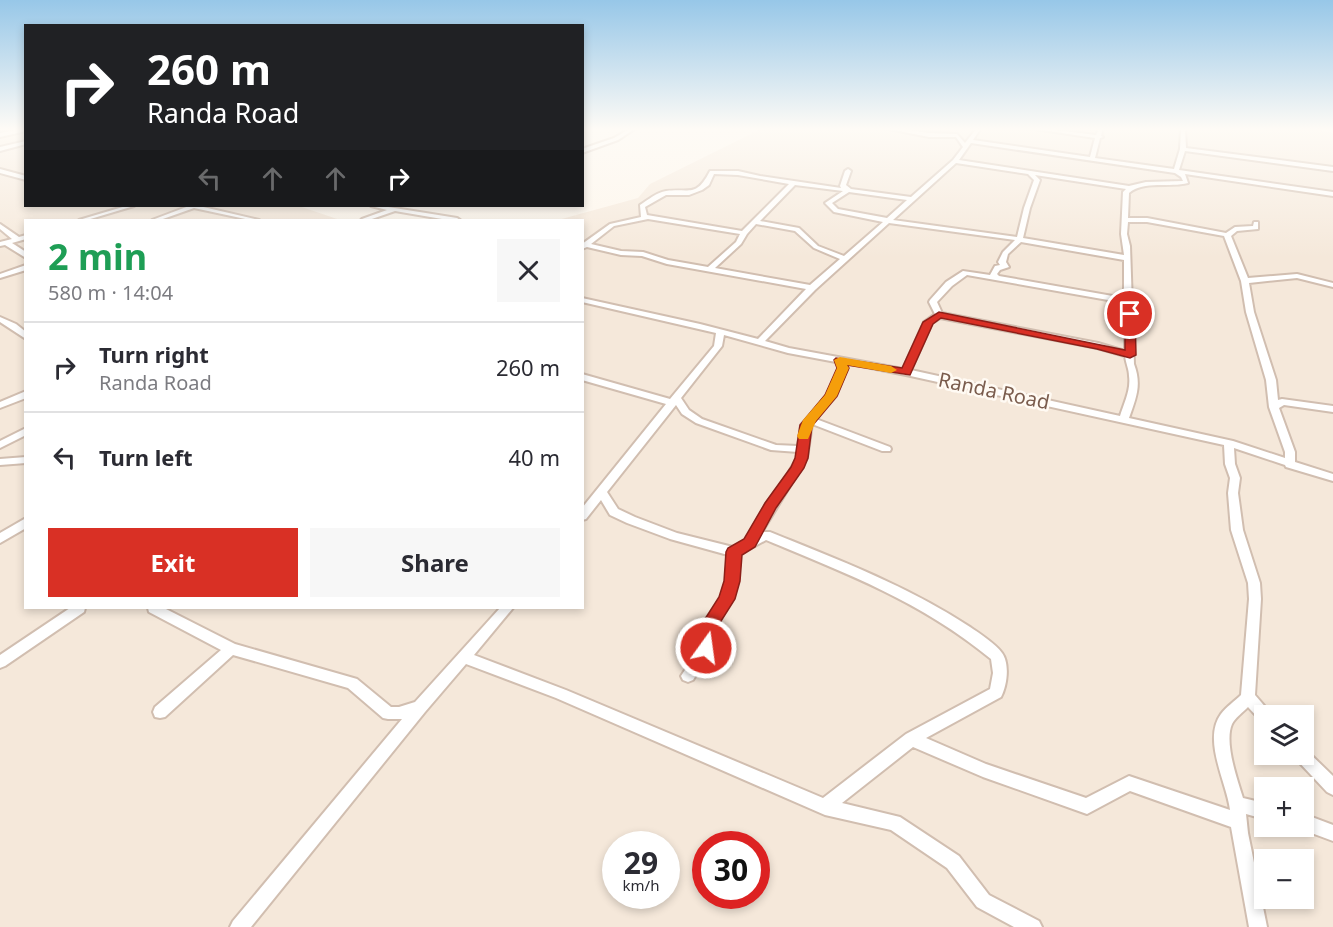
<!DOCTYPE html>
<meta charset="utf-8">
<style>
:root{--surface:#fff;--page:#f7f7f7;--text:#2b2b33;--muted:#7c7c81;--line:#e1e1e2;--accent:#d93025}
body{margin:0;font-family:"Noto Sans",sans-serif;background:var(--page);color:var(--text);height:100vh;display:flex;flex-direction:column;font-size:22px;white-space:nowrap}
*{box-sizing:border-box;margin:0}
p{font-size:20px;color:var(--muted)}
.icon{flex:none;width:33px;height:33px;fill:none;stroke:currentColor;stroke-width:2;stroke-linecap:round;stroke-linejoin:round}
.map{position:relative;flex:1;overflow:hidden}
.drawer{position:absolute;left:24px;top:219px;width:560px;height:390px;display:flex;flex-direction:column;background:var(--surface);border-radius:0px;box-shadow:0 3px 9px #0003}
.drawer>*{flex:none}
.top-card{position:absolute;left:24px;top:24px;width:560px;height:183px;border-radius:0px;box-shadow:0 3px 9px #0003;background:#202124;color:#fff;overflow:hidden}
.fabs{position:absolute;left:1254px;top:705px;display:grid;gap:12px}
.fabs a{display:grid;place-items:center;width:60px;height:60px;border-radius:0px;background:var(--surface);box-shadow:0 3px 9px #0003;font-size:30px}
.speed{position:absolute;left:602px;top:831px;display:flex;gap:12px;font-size:30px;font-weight:700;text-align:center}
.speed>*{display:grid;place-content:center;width:78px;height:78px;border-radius:50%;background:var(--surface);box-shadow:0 3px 9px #0003;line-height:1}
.speed small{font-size:15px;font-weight:400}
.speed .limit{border:9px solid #d22;background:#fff;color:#111}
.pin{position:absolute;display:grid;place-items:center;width:51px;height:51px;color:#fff;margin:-26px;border:3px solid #fff;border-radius:50%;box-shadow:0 2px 6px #0007}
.me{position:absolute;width:66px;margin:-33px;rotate:14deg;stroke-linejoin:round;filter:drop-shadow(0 0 4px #0008)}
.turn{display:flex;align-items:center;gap:21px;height:126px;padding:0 24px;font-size:27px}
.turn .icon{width:78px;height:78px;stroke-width:2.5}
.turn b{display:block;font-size:42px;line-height:51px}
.lanes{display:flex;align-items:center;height:57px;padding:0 24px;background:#0003;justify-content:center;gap:30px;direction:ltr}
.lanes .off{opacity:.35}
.round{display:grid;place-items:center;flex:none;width:63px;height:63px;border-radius:0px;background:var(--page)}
.head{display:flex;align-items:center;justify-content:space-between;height:102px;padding:0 24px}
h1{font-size:36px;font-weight:700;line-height:45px;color:#1e9e55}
.primary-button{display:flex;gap:12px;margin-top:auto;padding:12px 24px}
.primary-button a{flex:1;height:69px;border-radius:0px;background:var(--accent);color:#fff;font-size:24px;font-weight:700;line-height:69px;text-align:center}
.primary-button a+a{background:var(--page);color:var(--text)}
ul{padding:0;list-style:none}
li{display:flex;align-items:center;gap:18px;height:90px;padding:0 24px;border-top:2px solid var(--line)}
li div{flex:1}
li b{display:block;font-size:22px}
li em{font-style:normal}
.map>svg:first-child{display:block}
.residential{fill:#f5e8da;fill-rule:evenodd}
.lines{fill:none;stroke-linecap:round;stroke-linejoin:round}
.street-casing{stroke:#d1beb0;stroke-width:4}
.street{fill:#fff;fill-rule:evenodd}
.route{fill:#d93025;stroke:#8d1f18;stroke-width:1.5}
.slow{fill:#f59e0b}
.labels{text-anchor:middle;stroke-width:5;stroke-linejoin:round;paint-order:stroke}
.street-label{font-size:20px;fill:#7a5c4d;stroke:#fffaf3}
</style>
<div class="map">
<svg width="1333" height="927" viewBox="0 0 1333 927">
<rect width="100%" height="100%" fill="#fdf6ec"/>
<path class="residential" d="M0,128H25L26,206H299L340,220H26V608H582V220H558L638,198L650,184L763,128H1309L1333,133V927H0ZM1264,716H1304V754H1264ZM1264,788H1304V826H1264ZM615,844H666V896H615ZM705,844H756V896H705ZM1264,860H1304V898H1264Z"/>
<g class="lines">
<g class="street-casing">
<path id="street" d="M24,128L26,131L0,137V133Z
M631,128H636L618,140L582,153V149L614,138Z
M884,128H895L929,133L957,134L965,143L977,128H981L973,140L1090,157L1095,138L1028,128H1041L1096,135L1099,128H1103L1101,136L1103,137L1100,138L1095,158L1174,169L1180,149L1181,128H1185L1186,148L1333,167V171L1185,151L1179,170L1333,192V196L1185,174L1188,183C1170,188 1144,180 1129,193L1128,218H1147L1226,233L1235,227L1253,226L1254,222H1258V229L1237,231L1231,236L1248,278L1297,274L1333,283V287L1297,278L1249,283L1254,312L1276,380L1278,400L1282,399L1333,406V412L1284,405L1279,408L1295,452V462L1333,474V481L1286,467L1285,465L1234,448L1235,464L1240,478L1238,493L1243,530L1260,583L1261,599L1255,695L1273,716H1264V722L1261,721L1248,707C1243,712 1235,718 1232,724C1224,742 1237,779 1243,798L1264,803V819L1246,814L1248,833L1267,927H1249L1231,827L1130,791L1087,814L983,777L913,747L842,803L900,817L959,856L989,895L1039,921L1042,927H1014L977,907L947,868L891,830L825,815L556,698L466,664L425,712L251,927H230L233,921L402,719H388L383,718L348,688L233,655L165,717L160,718L155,717L153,712L155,707L221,650L149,612L148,608H164L235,644L357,679L391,707H399L415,702L500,608H513L474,655L566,690L823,798L906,734L990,689L993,673L991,659C922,602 848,574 766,540L740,554L738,581L733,599L719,620L713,648L693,680L688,682L683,680L681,676L700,647L706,619L721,598L726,581L728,555L670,539L627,523L610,515L601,500L586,519L582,520V508L666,404L582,380V374L670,399L714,346L716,333L582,302V298L700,324L758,339L806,289L667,264L642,256L621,255L587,247L582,249V244L610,224L641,217L640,205C648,200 657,192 666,191C690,188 696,198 710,171H738L760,176L841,188L840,186L845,171L848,169L851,171L846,185L851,189L911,197L953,160L963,147L956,137H929ZM971,143L1175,173L1181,177L1183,181L1146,182L1129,186L959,160ZM956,163L1028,174L1034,180L1024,208L1017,237L893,220ZM714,174L738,175L789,184L742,231L647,215L645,207L666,195H689L702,190L709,185ZM1035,175L1126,189L1123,192L1121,234L1124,255L1023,238L1030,208L1040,180ZM795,185L843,191L825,203L834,212L883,222L844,256L818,246L799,228L760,221ZM849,192L907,200L887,218L838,209L832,203ZM648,219L740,234L736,242L708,267L668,260L643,252L621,251L591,244L614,226ZM1128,222H1147L1224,236L1241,281L1246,312L1266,380L1269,407L1285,452V458L1233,441L1129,418C1136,398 1142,385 1134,364L1130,246L1127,234ZM889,223L1015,240L1003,252L998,262L1000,265L995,266L990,275L963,271L946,282L930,300L929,302L935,314L924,322L903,369L789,348L765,341L815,290ZM756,224L795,231L814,248L840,259L810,285L715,268L741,244L747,234ZM1021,242L1124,260V298L999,276L997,274L1000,270L1009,267L1006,262L1008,254ZM967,275L1125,303V351L1098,343L942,313L937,302L952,286ZM940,318L1097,348L1125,356C1126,364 1129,369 1129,376C1131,390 1124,403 1120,416L911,370L932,323ZM724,335L788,353L836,362L839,368L827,395L801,425L798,446L776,445L702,419L689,410L681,398L722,346ZM846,363L906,375L1224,445L1225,464L1230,478L1228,493L1231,530L1248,583L1249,599L1241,695C1235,701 1226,707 1221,714C1202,740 1227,783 1230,810L1129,776L1086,798L986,764L926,738L1001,697C1007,686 1010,664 1002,653C996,644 979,633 970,627C908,586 839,560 770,532H762L807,458L812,424L882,451H890L891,449L890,447L816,419L836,396L847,368ZM676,405L682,414L696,423L771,450L798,452L797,458L786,477L766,504L746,540L733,547L677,533L635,517L618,509L607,492Z
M26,141V144L0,151V147Z
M0,169L26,176V180L0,173Z
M126,206H134L87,220H79Z
M189,206H199L259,220H250L194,208L160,220H152Z
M371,206H382L457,218L460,220H448L395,211L369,220H361L362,219L387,210Z
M0,224L19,237L26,235V239L12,243L26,252V258L5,245L0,246V242L12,239L0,229Z
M26,265V270L0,278V274Z
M0,317L16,324L26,332V339L0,322Z
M26,391V398L0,408V402Z
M26,428V435L0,448V441Z
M26,457V463L0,465V459Z
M26,518V528L0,543V533Z
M70,608H85L84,612L5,666L0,668V655Z
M1304,748L1333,776V795L1327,792L1296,759L1294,754H1304Z
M1304,814L1333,825V841L1298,828V826H1304Z"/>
</g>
<use href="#street" class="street"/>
</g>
<linearGradient id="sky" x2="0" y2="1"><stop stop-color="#97c7e8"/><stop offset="0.5" stop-color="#fefbf6"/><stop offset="1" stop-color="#fefbf6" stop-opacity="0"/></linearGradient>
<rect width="1333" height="258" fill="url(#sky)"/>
<path class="route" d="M1130,311L1135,314L1136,355L1130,358L1097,349L941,318L933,324L910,375L847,365L849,368L837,396L812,426L808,458L804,468L776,508L755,547L742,555L740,581L735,599L721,621L712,653L706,655L700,653L697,648L705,619L719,597L724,581L726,552L728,548L744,539L765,503L791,467L795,458L800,425L825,395L837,368L834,360L836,358L902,368L923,322L939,312L1125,350V314Z"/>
<path class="slow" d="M840,357L891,366L897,370L891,373L847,365L849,368L837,396L816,421L808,439H799L797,436L803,420L825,395L837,368L834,360Z"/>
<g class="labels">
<g class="street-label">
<text transform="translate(994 391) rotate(12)" y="7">Randa Road</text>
</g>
</g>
</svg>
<div class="fabs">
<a><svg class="icon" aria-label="layers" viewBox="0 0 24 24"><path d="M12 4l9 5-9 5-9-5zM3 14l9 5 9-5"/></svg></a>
<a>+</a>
<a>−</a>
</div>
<div class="speed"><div>29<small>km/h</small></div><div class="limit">30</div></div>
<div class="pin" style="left:1130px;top:314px;background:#d93025"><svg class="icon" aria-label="arrive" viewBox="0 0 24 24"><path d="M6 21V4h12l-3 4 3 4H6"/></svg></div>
<svg class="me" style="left:706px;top:648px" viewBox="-20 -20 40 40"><circle r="17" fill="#d93025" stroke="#fff" stroke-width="3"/><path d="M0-11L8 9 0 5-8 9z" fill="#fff"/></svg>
<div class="top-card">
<div class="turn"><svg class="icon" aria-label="right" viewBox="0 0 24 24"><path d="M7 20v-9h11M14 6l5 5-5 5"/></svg><div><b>260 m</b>Randa Road</div></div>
<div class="lanes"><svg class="icon off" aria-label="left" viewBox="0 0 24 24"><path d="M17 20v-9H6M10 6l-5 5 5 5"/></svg><svg class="icon off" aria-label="ahead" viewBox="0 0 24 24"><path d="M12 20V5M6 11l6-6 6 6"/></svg><svg class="icon off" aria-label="ahead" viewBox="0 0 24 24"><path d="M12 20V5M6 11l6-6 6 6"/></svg><svg class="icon" aria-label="right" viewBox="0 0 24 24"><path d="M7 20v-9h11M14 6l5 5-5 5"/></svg></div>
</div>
<section class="drawer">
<div class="head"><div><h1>2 min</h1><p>580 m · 14:04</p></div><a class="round"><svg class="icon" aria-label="close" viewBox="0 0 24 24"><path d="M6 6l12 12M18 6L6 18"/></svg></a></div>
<ul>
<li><svg class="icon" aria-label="right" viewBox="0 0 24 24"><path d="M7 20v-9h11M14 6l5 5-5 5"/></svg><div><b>Turn right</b><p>Randa Road</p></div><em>260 m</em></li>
<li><svg class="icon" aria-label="left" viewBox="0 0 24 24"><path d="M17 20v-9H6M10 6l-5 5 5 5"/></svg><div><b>Turn left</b></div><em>40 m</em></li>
</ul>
<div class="primary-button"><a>Exit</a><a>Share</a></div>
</section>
</div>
